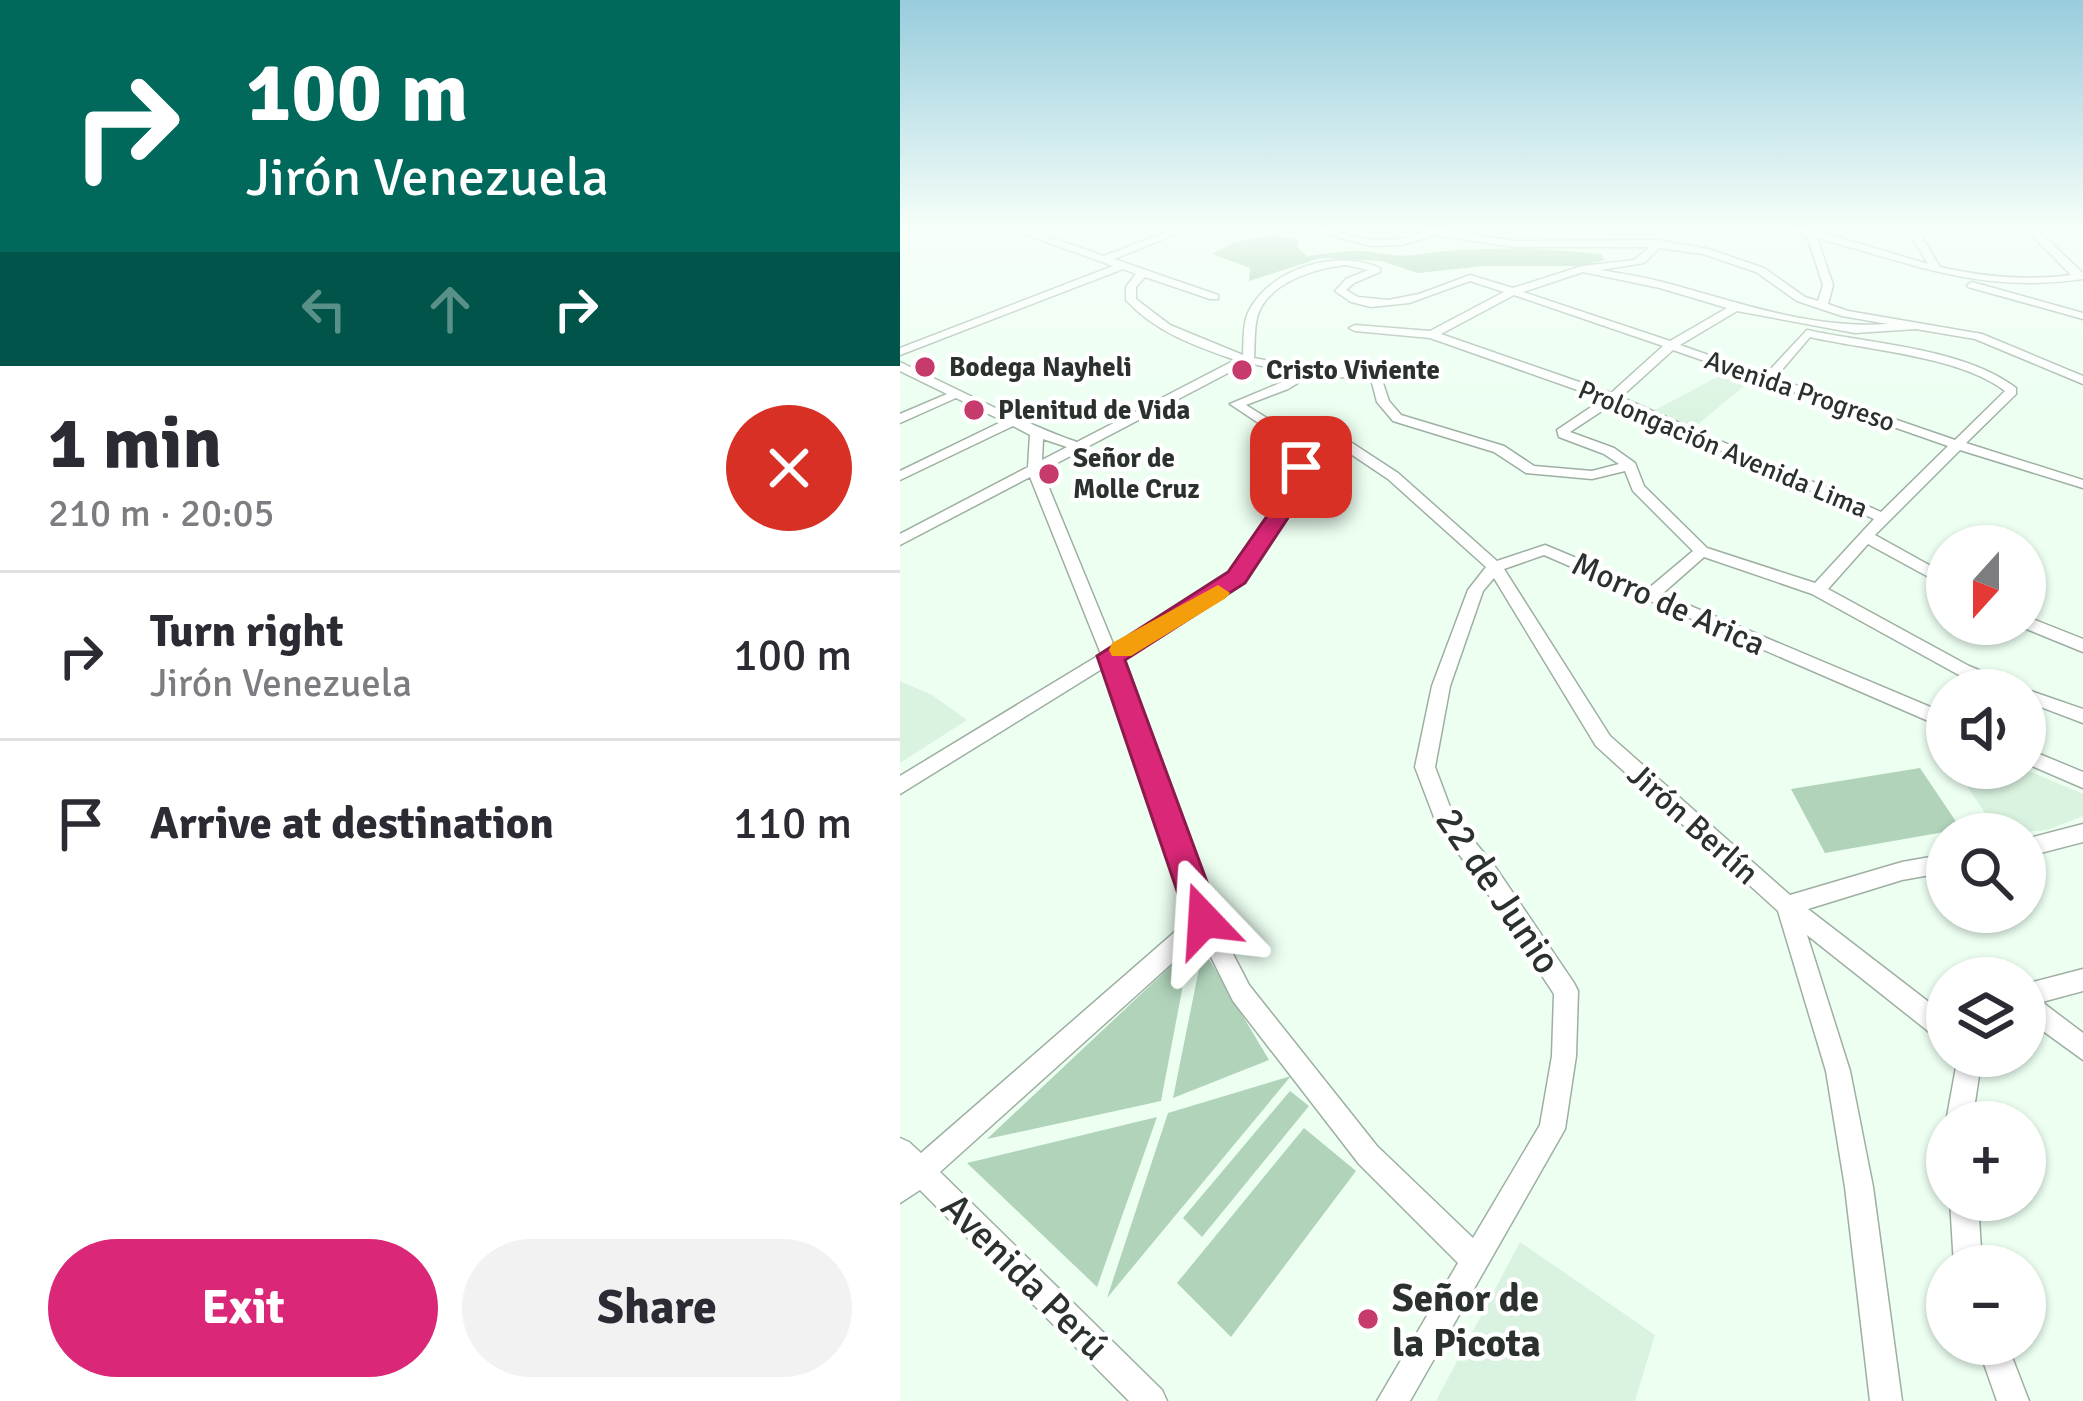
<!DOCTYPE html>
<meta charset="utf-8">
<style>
:root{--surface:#fff;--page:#f2f2f3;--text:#2b2b33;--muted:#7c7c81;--line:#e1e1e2;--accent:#db2777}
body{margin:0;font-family:Signika,sans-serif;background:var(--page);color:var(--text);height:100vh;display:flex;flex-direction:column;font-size:45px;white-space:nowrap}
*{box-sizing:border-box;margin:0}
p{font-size:39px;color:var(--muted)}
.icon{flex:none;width:66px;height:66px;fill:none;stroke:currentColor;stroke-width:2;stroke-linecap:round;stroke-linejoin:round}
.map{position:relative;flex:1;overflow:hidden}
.details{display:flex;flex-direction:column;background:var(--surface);width:900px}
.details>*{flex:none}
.banner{background:#00695c;color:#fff;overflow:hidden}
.needle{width:78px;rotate:201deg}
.tools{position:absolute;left:1026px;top:525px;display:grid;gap:24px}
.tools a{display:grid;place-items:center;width:120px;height:120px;border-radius:50%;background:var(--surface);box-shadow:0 3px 9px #0004;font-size:60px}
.pin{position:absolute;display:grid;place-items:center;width:102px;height:102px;color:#fff;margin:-51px;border-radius:24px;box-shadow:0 6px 18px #0006}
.me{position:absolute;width:132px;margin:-66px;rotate:340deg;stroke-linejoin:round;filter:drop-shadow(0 0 9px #0008)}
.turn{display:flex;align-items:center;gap:42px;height:252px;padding:0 48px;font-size:54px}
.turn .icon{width:156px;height:156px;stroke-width:2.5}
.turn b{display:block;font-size:84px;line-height:102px}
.lanes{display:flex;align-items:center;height:114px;padding:0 48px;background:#0003;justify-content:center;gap:60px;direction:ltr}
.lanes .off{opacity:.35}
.round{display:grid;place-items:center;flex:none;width:126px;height:126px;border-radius:63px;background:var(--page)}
.summary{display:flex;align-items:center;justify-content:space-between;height:204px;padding:0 48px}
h1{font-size:72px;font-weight:800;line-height:90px}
.button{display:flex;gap:24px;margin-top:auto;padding:24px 48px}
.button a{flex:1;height:138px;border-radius:72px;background:var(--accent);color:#fff;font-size:48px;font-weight:800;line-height:138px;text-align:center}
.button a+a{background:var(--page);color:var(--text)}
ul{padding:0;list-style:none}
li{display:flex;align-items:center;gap:36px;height:168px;padding:0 48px;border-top:3px solid var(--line)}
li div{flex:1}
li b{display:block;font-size:45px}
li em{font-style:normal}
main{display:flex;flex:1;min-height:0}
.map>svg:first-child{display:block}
.built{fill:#daf3e0}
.green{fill:#b0d3ba}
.forest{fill:#95c3a2}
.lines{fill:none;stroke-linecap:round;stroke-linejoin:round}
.street-casing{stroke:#9eafa2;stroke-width:3}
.secondary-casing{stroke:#9eafa2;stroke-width:3}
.street{fill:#fff;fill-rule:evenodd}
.secondary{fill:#fff;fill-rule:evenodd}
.route{fill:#db2777;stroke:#8e194d;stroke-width:3}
.slow{fill:#f59e0b}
.poi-dot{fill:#c73a6c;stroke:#fff;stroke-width:4.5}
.labels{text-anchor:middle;stroke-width:9;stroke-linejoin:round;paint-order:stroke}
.far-poi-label{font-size:27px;font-weight:bold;fill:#2b322d;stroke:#fff;text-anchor:start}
.far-street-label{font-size:27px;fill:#2b322d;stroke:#fff}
.street-label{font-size:33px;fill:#2b322d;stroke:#fff}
.near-street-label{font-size:39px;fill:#2b322d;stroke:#fff}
.near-poi-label{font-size:39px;font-weight:bold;fill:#2b322d;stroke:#fff;text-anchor:start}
</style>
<main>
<section class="details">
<div class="banner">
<div class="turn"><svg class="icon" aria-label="right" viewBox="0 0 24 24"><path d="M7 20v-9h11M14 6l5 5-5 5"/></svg><div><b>100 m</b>Jirón Venezuela</div></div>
<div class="lanes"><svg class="icon off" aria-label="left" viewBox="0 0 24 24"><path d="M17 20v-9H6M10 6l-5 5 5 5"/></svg><svg class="icon off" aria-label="ahead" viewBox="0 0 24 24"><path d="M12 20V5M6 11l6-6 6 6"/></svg><svg class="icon" aria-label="right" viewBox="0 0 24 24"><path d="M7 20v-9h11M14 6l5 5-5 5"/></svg></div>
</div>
<div class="summary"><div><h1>1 min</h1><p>210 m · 20:05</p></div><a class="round" style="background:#d93025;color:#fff"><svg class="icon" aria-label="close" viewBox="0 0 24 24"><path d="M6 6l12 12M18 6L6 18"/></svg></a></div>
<ul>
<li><svg class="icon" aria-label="right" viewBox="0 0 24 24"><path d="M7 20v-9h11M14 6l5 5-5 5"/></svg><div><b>Turn right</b><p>Jirón Venezuela</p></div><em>100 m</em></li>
<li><svg class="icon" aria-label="arrive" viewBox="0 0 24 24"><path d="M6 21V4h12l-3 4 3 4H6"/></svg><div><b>Arrive at destination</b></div><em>110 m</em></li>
</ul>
<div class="button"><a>Exit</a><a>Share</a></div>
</section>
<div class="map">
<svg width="1183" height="1401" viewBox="0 0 1183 1401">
<rect width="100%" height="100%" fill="#ecfff1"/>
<path class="built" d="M823,374L848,383L792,429L753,411Z
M0,681L32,695L67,720L0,763Z
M1055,768H1121L1183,794V816L1147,830L1099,834Z
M620,1242L755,1335L735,1401H536Z"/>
<path class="green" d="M1020,768L1061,829L925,853L891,789Z
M290,948L261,1101L87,1139Z
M303,949L369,1060L273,1098Z
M391,1076L207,1298L268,1113Z
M390,1091L409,1106L302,1237L283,1218Z
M257,1117L197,1287L67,1163Z
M404,1128L456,1171L331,1337L277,1283Z"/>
<path class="forest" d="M375,235L398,240V248L407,256C426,254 446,250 464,251C480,253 496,257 512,255C573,246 637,247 701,254L705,260L681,266H584L518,273L481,261L421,258L349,281L350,268L312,254L335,242Z"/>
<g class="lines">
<g class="street-casing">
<path id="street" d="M6,227H20L0,235V229Z
M105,227H119L204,256L280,227H293L214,259L318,295V299H310L245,277L236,287V299L270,325L343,355C344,339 342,321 351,307C375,267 438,249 480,268V272L454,283L446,290L458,297L488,300L519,294L570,275L613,288L682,266L734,260L750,247H615L534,235L502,245L472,246L399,227H416L472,240L501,239L534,229L615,241L757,240L808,249L864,268L905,297L918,301L923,285L907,236L870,227L910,229L1028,264L1006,227H1016L1040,267C1084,277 1126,281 1171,275L1124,227H1134L1183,273V279C1080,294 1014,264 917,238L933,285L928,304L948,311L1082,334L1183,376V384L1075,339L1016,329L955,333L837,311L780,345L865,375L907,330C971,344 1064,348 1116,388V394L1066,443L1183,480V488L1060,450L975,535L1047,575V587L968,544L928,589L1069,666L1122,688L1183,709V723L1125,701V690H1096L1057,674L912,594L804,557L762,594L1047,714V729L644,555L604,569L710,736L890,895L1002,862L1047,854V872L1002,880L908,909L1047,1016V1043L1038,1039L907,935L950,1071L973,1187L1002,1401H970L945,1187L926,1071L878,911L696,746L594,578L583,591L550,686L535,767L553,815L596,868L674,983L678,991L676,1056L665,1129L510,1401H477L558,1263L459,1164L333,1001L301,937L40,1172L262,1390L267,1401H229L20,1190L0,1203V1138L9,1142L21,1153L292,917L205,667L0,794V776L201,654L130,477L0,545V534L128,467L130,435L113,426L0,480V471L103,421L56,398L0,423V414L47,394L0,371V362L114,417C133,424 155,435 177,442L335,360C295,346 255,332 226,300V287L236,274L223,269L0,355V348L213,266ZM759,248L803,254L856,272L897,301L942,316L988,324C913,330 838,302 766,283C745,277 723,274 701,270L744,263ZM446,265L468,270L446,279L435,291L451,302L471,307L509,303L570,281L604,292L530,331L455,325L449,328L455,331L530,338L703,399L657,430L659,437L704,454L719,464L692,471L634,466L604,446L501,415L489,401L480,374L389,365L354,358C355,345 354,331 357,318C366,283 415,268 446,265ZM683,272L760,288L827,308L770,341L623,292ZM614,295L763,346L711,393L541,334ZM910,337C966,350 1060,356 1105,391L1055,440L875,378ZM773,350L1048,446L981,512L721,397ZM347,363L397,373L380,383L330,404L390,444L392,486L331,574L214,646L142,471L180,451H188L189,446ZM411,375L471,379L477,402L493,421L594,452L626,473L692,479L725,471L733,491L793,551L749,588L645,545L597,561L498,473L426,426H416L397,437L346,405L388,389ZM714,403L974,519L915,583L807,548L744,486L735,463L714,448L670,432ZM421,434L488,479L586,567L568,590L532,686L515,767L537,825L580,882L654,994L652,1056L640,1125L573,1238L477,1146L349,985L314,917L220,659L343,582L406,486L404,444ZM143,439L167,447L142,460Z
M1072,282L1183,313V319L1068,287L1067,285Z
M1125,616L1183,639V652L1119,626L1118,624H1125Z
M1125,748L1183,772V788L1125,763Z
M1183,824V842L1125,857V839Z
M1183,969V991L1142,1002L1183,1033V1060L1125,1018V984Z
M1058,1056H1082L1072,1122H1047V1124L1046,1122Z
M1050,1200H1078L1082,1266H1054Z
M1077,1344H1107L1129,1401H1097Z"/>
</g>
<g class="secondary-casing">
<path id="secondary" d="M510,227H560L534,236Z"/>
</g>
<use href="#street" class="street"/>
<use href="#secondary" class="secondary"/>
</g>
<linearGradient id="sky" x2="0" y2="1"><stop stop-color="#98ccdd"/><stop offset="0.54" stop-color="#f6fff9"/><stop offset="1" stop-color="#f6fff9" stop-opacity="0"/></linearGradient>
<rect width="1183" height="423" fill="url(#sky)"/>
<path class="route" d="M401,461L411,467L409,486L345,583L225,660L321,920L316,931L304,935L292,931L287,920L197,656L328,572L388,486L391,467Z"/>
<path class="slow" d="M318,585L330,593L326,598L231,656H212L209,650L212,643Z"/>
<g class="poi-dot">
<circle cx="25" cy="367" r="12"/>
<circle cx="342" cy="370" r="12"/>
<circle cx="74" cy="410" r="12"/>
<circle cx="149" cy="474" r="12"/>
<circle cx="468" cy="1319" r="12"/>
</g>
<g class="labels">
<g class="far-poi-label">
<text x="49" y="376">Bodega Nayheli</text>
<text x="366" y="379">Cristo Viviente</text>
<text x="98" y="419">Plenitud de Vida</text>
<text x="173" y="467">Señor de<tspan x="173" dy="31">Molle Cruz</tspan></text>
</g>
<g class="far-street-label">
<text transform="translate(900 391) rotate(19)" y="9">Avenida Progreso</text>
<text transform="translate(823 449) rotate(23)" y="9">Prolongación Avenida Lima</text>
</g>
<g class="street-label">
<text transform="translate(769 603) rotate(24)" y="12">Morro de Arica</text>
<text transform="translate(794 823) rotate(42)" y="12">Jirón Berlín</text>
</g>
<g class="near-street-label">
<text transform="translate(599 890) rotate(56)" y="14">22 de Junio</text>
<text transform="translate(126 1276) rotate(45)" y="14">Avenida Perú</text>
</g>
<g class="near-poi-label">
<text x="492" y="1311">Señor de<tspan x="492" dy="45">la Picota</tspan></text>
</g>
</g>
</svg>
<div class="tools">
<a><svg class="needle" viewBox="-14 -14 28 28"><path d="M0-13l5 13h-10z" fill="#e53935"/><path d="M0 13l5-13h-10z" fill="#7c7c81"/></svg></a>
<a><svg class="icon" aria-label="sound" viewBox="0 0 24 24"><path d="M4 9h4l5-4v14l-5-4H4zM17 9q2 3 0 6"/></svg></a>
<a><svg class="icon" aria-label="search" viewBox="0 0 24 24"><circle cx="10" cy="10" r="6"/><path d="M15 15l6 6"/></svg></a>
<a><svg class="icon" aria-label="layers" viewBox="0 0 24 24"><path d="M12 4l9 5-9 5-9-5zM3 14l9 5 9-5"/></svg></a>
<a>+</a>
<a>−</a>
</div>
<div class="pin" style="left:401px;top:467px;background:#d93025"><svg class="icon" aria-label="arrive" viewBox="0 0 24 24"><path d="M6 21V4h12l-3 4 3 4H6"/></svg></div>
<svg class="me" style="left:304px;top:920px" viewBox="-20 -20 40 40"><path d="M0-17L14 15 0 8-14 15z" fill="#db2777" stroke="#fff" stroke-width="4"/></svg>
</div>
</main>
